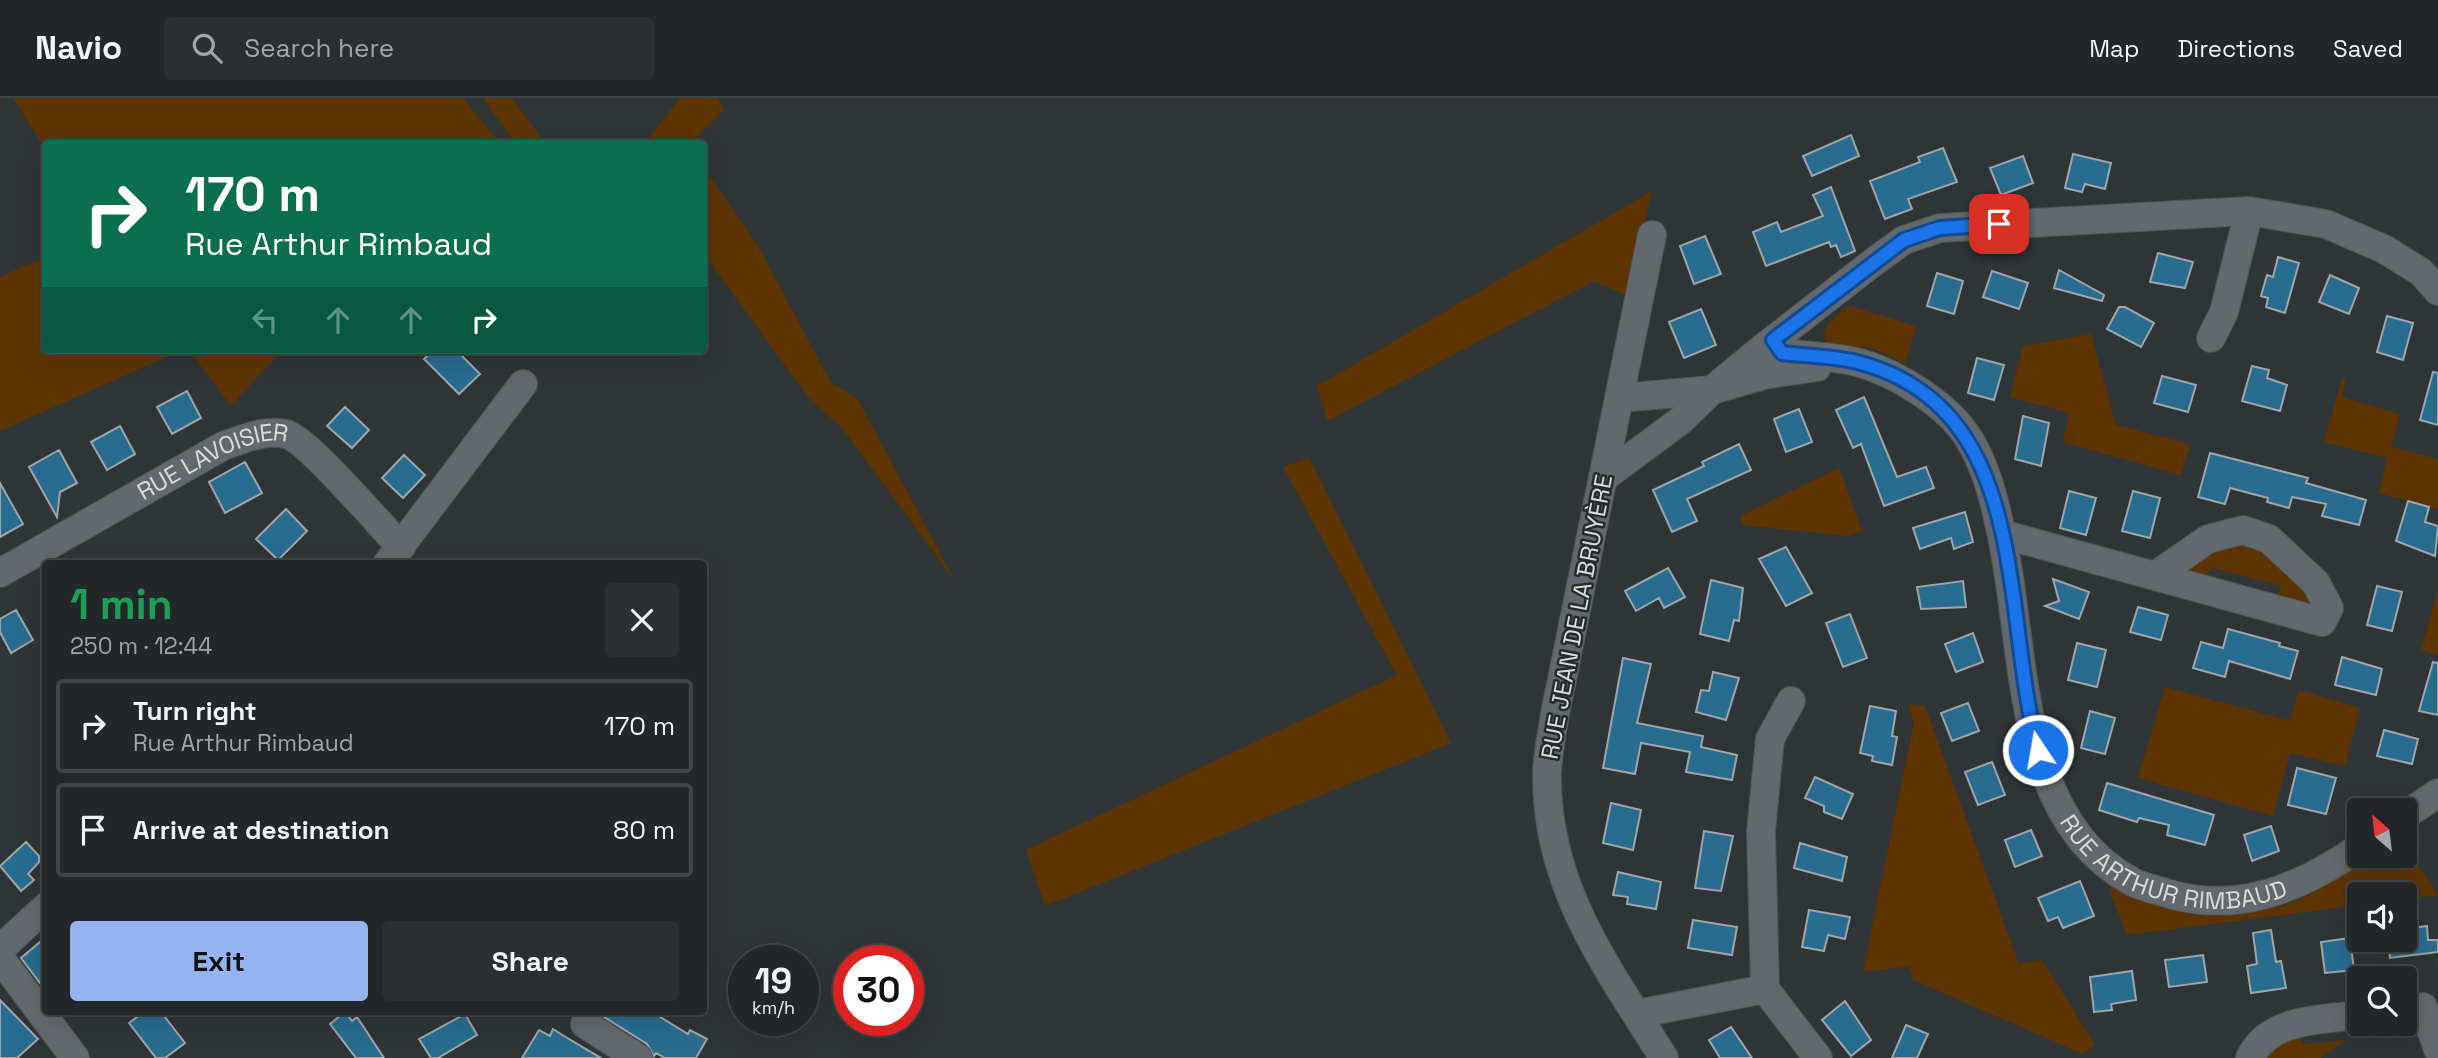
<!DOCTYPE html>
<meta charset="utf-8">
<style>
:root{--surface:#232729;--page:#2b2f31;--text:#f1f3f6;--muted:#a3a5a8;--line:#404446;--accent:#95b2f1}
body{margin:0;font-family:"Space Grotesk",sans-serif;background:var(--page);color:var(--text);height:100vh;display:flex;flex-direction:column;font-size:26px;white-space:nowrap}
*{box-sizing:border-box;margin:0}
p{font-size:23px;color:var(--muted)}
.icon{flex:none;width:38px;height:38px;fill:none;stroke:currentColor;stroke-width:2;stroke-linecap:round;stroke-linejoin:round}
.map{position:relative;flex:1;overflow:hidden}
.drawer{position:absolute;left:42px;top:462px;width:665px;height:455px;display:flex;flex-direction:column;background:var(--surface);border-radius:7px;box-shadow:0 7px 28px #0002,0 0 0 2px var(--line)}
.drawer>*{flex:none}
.top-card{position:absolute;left:42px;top:42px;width:665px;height:214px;border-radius:7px;box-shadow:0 7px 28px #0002,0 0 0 2px var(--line);background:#0b6e4f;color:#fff;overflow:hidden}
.needle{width:46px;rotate:332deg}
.fabs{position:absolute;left:2347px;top:700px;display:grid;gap:14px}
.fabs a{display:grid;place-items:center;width:70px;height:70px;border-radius:7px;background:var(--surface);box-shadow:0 7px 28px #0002,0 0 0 2px var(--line);font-size:35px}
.speed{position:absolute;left:728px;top:847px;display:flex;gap:14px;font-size:35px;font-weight:700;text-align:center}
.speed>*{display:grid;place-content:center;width:91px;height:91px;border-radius:50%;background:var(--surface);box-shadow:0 7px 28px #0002,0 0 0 2px var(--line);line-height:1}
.speed small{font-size:18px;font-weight:400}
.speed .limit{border:10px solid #d22;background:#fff;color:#111}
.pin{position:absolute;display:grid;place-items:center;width:60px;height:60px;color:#fff;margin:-30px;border-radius:14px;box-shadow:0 4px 10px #0006}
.me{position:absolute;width:77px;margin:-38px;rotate:348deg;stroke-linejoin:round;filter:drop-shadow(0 0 5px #0008)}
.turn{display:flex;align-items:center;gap:24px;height:147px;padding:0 28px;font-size:32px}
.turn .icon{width:91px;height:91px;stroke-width:2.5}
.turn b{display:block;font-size:49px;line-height:60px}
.lanes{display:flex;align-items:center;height:66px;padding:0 28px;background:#0003;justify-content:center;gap:35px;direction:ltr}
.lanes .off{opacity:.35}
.round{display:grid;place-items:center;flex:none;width:74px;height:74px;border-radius:7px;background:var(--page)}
.overview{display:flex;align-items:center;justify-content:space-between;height:119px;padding:0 28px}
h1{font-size:42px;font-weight:800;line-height:52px;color:#1e9e55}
.button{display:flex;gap:14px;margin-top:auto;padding:14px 28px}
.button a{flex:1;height:80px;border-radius:7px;background:var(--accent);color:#111;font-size:28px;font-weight:800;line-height:80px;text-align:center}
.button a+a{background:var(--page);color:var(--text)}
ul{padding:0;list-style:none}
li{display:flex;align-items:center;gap:21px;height:94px;margin:0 14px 10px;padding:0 14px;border:4px solid var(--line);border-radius:7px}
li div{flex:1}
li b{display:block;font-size:26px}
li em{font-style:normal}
header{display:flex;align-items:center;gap:42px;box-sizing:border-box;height:98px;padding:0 35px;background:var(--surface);border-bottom:2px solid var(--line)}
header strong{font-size:33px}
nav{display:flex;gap:38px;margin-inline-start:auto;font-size:24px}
.search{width:490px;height:63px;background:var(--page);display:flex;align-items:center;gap:18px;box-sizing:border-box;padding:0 24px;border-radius:7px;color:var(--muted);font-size:26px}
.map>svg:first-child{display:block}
.green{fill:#5d3400}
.building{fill:#276c8f;stroke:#9fa5a8;stroke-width:2}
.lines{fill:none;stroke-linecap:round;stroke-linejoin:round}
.minor-casing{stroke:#4d5254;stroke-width:30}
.minor{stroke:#63686c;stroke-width:28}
.route-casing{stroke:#114b97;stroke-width:18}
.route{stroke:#1a73e8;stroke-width:12}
.labels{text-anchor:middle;stroke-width:5;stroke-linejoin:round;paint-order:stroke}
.street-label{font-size:24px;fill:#d9dcde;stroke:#252a2d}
</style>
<header>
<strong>Navio</strong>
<div class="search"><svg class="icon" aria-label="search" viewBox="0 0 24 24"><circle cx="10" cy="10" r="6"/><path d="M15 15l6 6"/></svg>Search here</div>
<nav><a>Map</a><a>Directions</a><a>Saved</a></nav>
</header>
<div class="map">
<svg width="2438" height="960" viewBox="0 0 2438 960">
<rect width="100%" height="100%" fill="#2f3437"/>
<path class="green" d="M13,0H463L500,45L46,46L45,51Z
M483,0H512L545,45H515Z
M680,0H717L724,12L691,45H645Z
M704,70L758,148L831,285L857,300L955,483L843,331L809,300L704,156Z
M1652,93L1628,198L1594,183L1327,323L1317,288Z
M45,159L46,252H182L0,333V179Z
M1850,208L1916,228L1905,265C1893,260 1881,253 1869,250C1858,247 1845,251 1835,248C1808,240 1839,213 1850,208Z
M2091,236L2116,327L2190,346L2181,377L2063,344L2069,315L2010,299L2023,248Z
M189,252H282L231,308Z
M2342,280L2346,281L2342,299L2400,316L2391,349L2438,361V411L2379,395L2387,360L2324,344Z
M1309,360L1451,645L1045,808L1026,752L1397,577L1283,369Z
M1839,370L1862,433L1847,438L1743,427L1740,418Z
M2249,441L2309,494L2305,509L2277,504L2281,488L2211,469L2206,484L2186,472L2209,449Z
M2438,491V557L2421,552Z
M2165,589L2290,623L2299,592L2360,610L2345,668L2290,655L2273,718L2138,680Z
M1908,606L1925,608L2019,866L2042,862L2095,947L2083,956L1913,882L1910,868L1863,874L1914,624Z
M2405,748L2438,797L2405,801L2404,796H2359V807L2127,837L2111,796L2109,783C2168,819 2245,829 2309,797C2327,788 2349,762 2367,758C2378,755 2393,758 2404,758Z
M2296,934L2303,946L2346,942L2321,960H2264L2272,947Z"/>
<path class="building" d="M1851,37L1859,58L1812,78L1803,58Z
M1943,50L1957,84L1908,101L1912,111L1885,121L1870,83L1920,64L1918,59Z
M2073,56L2111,65L2105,91L2085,86L2082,94L2065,90Z
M2023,58L2033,85L2001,97L1990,70Z
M1831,89L1855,153L1841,159L1836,147L1831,149L1829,144L1766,168L1753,134L1777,124L1781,134L1823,118L1813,97Z
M1705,138L1721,176L1694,186L1680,148Z
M2158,155L2193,164L2185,190L2150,184Z
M2278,159L2299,165L2285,215L2266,209L2268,200L2261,198L2267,177L2273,179Z
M2059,172L2104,197L2102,203L2054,190Z
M1992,173L2028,185L2019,211L1983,199Z
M1937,175L1963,183L1954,216L1927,208Z
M2330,177L2359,190L2349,216L2319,204Z
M2119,209H2125L2154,225L2141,249L2107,231Z
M1701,211L1716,247L1684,260L1669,224Z
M2387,218L2413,225L2403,262L2377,254Z
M433,252H456L480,276L459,296L424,261Z
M1977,260L2004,267L1994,302L1968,295Z
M2252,268L2269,272L2267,280L2287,287L2280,313L2242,303Z
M2433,274L2438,275V327L2420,322Z
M2162,278L2196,287L2188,314L2154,305Z
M187,293L201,320L172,336L157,309Z
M1864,299L1897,379L1926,369L1934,390L1884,408L1861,346L1853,350L1836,312Z
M345,309L369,332L352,350L327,328Z
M1799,311L1812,344L1786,354L1774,321Z
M2023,318L2049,325L2041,368L2015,361Z
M120,328L135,356L107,372L91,344Z
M1739,346L1751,372L1687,401L1697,423L1672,434L1653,392L1704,368L1702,364Z
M59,352L77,385L60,394L57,419L29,369Z
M2210,355L2308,380L2306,385L2366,402L2359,427L2322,418L2326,406L2292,399L2289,410L2267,404L2268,400L2230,390L2225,406L2198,399Z
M404,357L425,377L403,400L382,380Z
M245,364L262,395L225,415L209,384Z
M0,385L23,426L0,439Z
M2069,393L2096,400L2086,437L2060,430Z
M2133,393L2160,400L2150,440L2122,433Z
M2408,403L2429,409L2425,424L2438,428L2435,458L2396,443Z
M286,411L307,433L278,462L256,441Z
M1965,414L1973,444L1954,451L1951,440L1920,451L1913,430Z
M1786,449L1812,495L1786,508L1759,461Z
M1668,470L1685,499L1664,510L1659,500L1636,513L1625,493Z
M2053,481L2089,494L2079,521L2045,508L2059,503Z
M1711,482L1743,490L1739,523L1734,522L1729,543L1700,536Z
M1963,483L1966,509L1921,511L1917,489Z
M2377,488L2402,494L2392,533L2367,527Z
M2138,509L2168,517L2161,542L2130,534Z
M16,512L33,542L11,555L0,534V521Z
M1850,516L1867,560L1843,569L1826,525Z
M2228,531L2280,545L2279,548L2298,553L2290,581L2229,563L2225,579L2193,570L2201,544L2223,550Z
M1973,535L1983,564L1956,574L1945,546Z
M2077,545L2106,552L2097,589L2068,582Z
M2342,559L2382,571L2376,597L2335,587Z
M1623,560L1651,566L1637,625L1703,638L1701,649L1737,657L1732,682L1686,674L1690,654L1641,645L1635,676L1603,670Z
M2433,564L2438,565V617L2419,613Z
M1713,574L1739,580L1726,622L1696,614L1701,592L1709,593Z
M1968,605L1979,633L1952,643L1941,615Z
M1870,608L1896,613L1892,638L1897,639L1892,667L1872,663L1873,658L1860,655Z
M2090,613L2115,620L2105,656L2081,650Z
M2384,632L2418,641L2412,666L2377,658Z
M1992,664L2005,697L1978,707L1965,674Z
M2297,670L2336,680L2326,716L2288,707Z
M1815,679L1853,696L1842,721L1824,714V708L1805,700Z
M2107,685L2214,717L2205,747L2167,737L2169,727L2139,720L2137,724L2099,712Z
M1611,705L1641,712L1633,752L1603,745Z
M2271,728L2279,753L2252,763L2244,737Z
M2031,732L2042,758L2015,769L2005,742Z
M1704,733L1733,738L1721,793L1695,790Z
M26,744L39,758V764L28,776L34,782L21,793L0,768Z
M1800,745L1847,759L1842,783L1794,770Z
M1618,774L1661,784L1656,811L1627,806L1628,799L1613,797Z
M2080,783L2094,818L2063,830L2058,819L2048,823L2038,800Z
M1809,812L1850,819L1845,841L1828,837L1824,853L1802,849Z
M1693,822L1737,829L1732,857L1688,850Z
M2427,828L2428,842H2438V854L2390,860L2388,842H2404V831Z
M2271,832L2276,864L2281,863L2286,890L2251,895L2247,868L2257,866L2253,835Z
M46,839V893L21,860Z
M2350,840L2354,872L2325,875L2321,844Z
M2203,857L2207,884L2169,889L2165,862Z
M2132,873L2136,902L2111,906L2112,912L2094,914L2090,879Z
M0,902L38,941L17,960H0Z
M1845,903L1871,942L1851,958L1822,922Z
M144,914H161L185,945L165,960H156L129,925Z
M345,914L352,923L357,919L384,960H356L330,926Z
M596,914H652L688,936L690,932L707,941L696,960H665L656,955L654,958L647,946Z
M465,916L477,937L438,960H431L419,941Z
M1906,927L1928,936L1917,960H1892Z
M1731,929L1752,960H1720L1709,942Z
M553,931L564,938L601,960H522L539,932L550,938Z"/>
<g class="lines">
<g class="minor-casing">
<g id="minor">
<path d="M1652,137L1555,616C1552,635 1548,655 1547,674C1545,788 1607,869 1664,960"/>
<path d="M2211,240L2224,214L2249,113"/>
<path id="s1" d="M1782,255C1806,258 1833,258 1856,264C1893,273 1943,304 1965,335C1984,362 1993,397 2000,429C2027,544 2012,718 2131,783C2141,789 2155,791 2166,795C2238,817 2300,790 2359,750"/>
<path d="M1620,300L1712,292L1764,277L1817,269"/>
<path d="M1603,380L1680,323L1712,292L1759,253L1875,163L1904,142L1940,130L2249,113L2326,126L2384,151L2421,174L2438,193"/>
<path d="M2002,436L2322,524L2329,510L2316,485L2269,441L2243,432L2208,441L2156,477"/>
<path d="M387,466L523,286"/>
<path id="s2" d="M0,475L223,348C244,341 264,331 286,336C307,341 382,429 401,449"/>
<path d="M1791,603L1770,641L1761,733L1765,891L1818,960"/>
<path d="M2404,718L2438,695"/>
<path d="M0,851L46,809"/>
<path d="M0,860L75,960"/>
<path d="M2423,909L2438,951"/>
<path d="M1637,916L1765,891"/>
<path d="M585,926L638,960"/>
<path d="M2250,960C2269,920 2320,922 2359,917"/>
</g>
</g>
<use href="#minor" class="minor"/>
</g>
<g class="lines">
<g class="route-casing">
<path id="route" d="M1999,126L1940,130L1904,142L1773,242L1782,255C1806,258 1833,258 1857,264C2033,309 2001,515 2038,652"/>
</g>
<use href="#route" class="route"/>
</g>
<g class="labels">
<g class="street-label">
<text dy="8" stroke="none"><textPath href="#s2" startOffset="242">RUE LAVOISIER</textPath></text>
<text transform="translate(1577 519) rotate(-79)" y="8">RUE JEAN DE LA BRUYÈRE</text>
<text dy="8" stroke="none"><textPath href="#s1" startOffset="733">RUE ARTHUR RIMBAUD</textPath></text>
</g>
</g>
</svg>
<div class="fabs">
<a><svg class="needle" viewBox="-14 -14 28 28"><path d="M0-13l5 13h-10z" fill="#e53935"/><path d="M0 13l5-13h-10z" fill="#a3a5a8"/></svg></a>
<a><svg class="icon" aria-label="sound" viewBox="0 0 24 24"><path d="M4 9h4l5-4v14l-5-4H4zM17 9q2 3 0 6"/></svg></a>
<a><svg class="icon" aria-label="search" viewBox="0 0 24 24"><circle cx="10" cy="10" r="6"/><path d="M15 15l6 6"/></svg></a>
</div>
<div class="speed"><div>19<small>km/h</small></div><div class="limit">30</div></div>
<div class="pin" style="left:1999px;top:126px;background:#d93025"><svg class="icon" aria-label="arrive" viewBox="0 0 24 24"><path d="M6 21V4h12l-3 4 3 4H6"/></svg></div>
<svg class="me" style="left:2038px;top:652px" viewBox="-20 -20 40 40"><circle r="17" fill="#1a73e8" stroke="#fff" stroke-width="3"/><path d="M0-11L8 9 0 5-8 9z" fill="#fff"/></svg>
<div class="top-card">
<div class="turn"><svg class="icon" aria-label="right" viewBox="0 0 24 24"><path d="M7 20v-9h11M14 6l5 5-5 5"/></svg><div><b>170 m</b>Rue Arthur Rimbaud</div></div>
<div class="lanes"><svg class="icon off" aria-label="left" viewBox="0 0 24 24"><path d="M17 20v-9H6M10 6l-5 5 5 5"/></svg><svg class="icon off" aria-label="ahead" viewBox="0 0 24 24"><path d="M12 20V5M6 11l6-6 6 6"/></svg><svg class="icon off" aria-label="ahead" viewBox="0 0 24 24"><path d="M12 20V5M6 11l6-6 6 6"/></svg><svg class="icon" aria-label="right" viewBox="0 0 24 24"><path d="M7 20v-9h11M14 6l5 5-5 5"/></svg></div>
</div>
<section class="drawer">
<div class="overview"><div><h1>1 min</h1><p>250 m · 12:44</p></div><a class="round"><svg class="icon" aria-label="close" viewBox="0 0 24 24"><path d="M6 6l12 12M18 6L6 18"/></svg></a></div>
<ul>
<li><svg class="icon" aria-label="right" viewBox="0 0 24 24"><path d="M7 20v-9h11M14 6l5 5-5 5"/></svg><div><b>Turn right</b><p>Rue Arthur Rimbaud</p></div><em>170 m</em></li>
<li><svg class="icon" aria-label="arrive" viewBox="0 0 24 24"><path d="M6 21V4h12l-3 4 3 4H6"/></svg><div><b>Arrive at destination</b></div><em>80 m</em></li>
</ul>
<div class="button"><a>Exit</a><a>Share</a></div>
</section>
</div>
